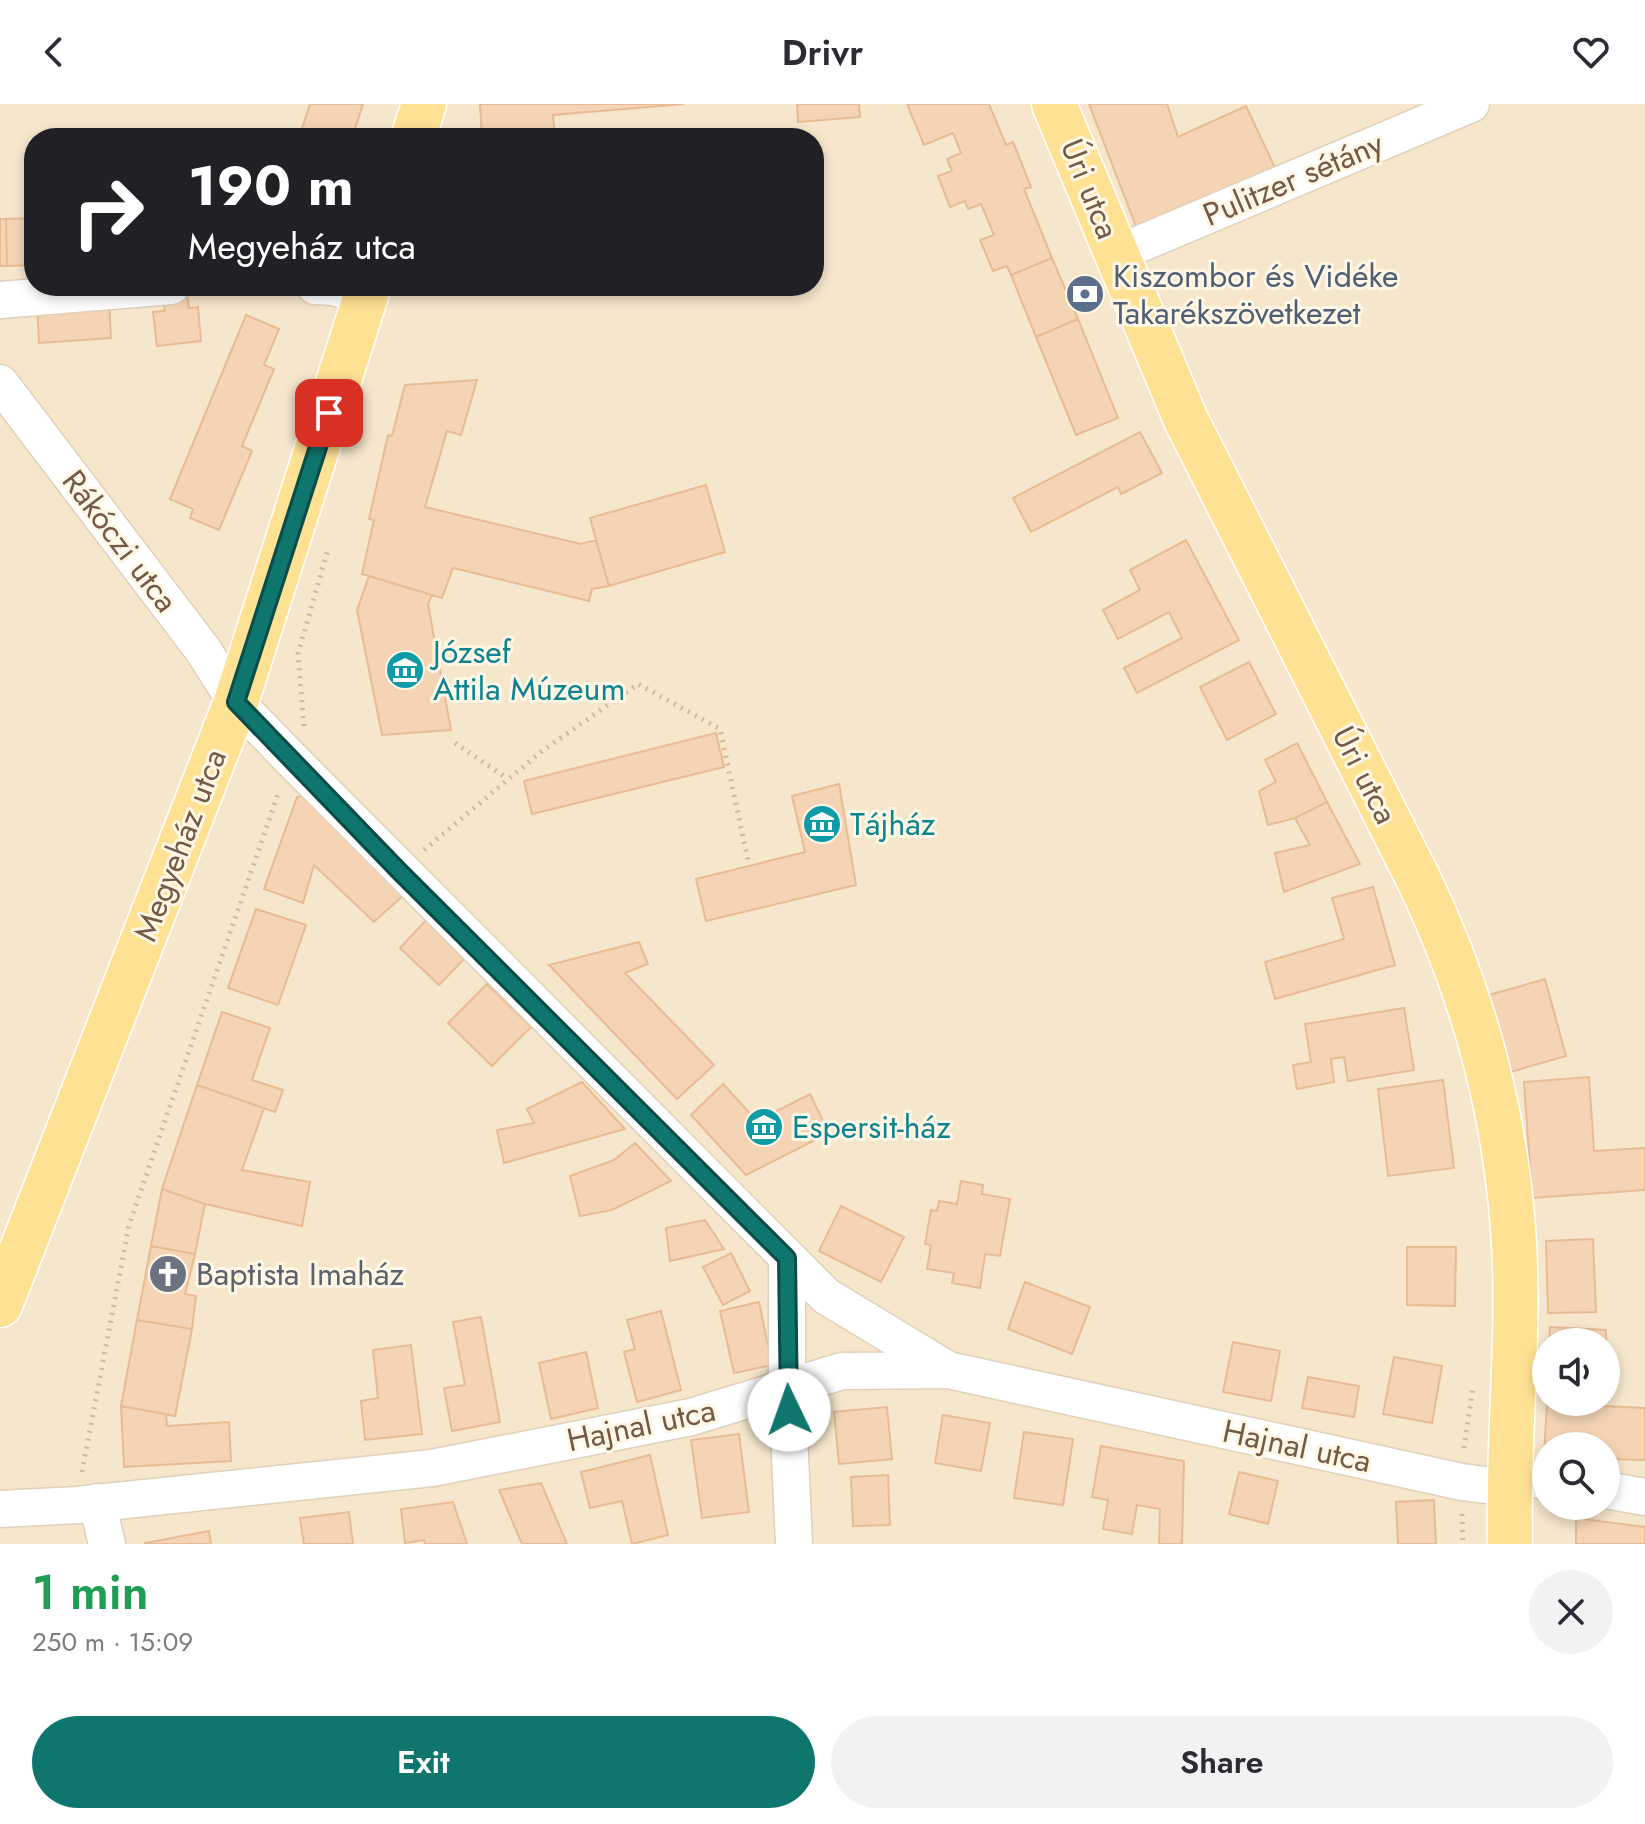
<!DOCTYPE html>
<meta charset="utf-8">
<style>
:root{--surface:#fff;--page:#f2f2f3;--text:#2b2b33;--muted:#7c7c81;--accent:#0f766e}
body{margin:0;font-family:Jost,sans-serif;background:var(--page);color:var(--text);height:100vh;display:flex;flex-direction:column;font-size:30px;white-space:nowrap}
*{box-sizing:border-box;margin:0}
p{font-size:26px;color:var(--muted)}
.icon{flex:none;width:44px;height:44px;fill:none;stroke:currentColor;stroke-width:2;stroke-linecap:round;stroke-linejoin:round}
.map{position:relative;height:1440px;overflow:hidden}
.drawer{display:flex;flex-direction:column;background:var(--surface);flex:1}
.drawer>*{flex:none}
.top-card{position:absolute;left:24px;top:24px;width:800px;height:168px;border-radius:32px;box-shadow:0 4px 12px #0003;background:#202124;color:#fff;overflow:hidden}
.controls{position:absolute;left:1532px;top:1224px;display:grid;gap:16px}
.controls a{display:grid;place-items:center;width:88px;height:88px;border-radius:50%;background:var(--surface);box-shadow:0 4px 12px #0003;font-size:40px}
.pin{position:absolute;display:grid;place-items:center;width:68px;height:68px;color:#fff;margin:-34px;border-radius:16px;box-shadow:0 4px 12px #0006}
.me{position:absolute;width:88px;margin:-44px;rotate:357deg;stroke-linejoin:round;filter:drop-shadow(0 0 6px #0008)}
.turn{display:flex;align-items:center;gap:28px;height:168px;padding:0 32px;font-size:36px}
.turn .icon{width:104px;height:104px;stroke-width:2.5}
.turn b{display:block;font-size:56px;line-height:68px}
.round{display:grid;place-items:center;flex:none;width:84px;height:84px;border-radius:42px;background:var(--page)}
.summary{display:flex;align-items:center;justify-content:space-between;height:136px;padding:0 32px}
h1{font-size:48px;font-weight:600;line-height:60px;color:#1e9e55}
.action{display:flex;gap:16px;margin-top:auto;padding:16px 32px}
.action a{flex:1;height:92px;border-radius:48px;background:var(--accent);color:#fff;font-size:32px;font-weight:600;line-height:92px;text-align:center}
.action a+a{background:var(--page);color:var(--text)}
header{display:flex;justify-content:space-between;align-items:center;height:104px;padding:0 32px;background:var(--surface);font-size:36px;font-weight:600}
.map>svg:first-child{display:block}
.residential{fill:#f5e6cc;fill-rule:evenodd}
.building{fill:#f4d4b5;stroke:#e7bc94;stroke-width:2}
.lines{fill:none;stroke-linecap:round;stroke-linejoin:round}
.minor-casing{stroke:#e1d0ba;stroke-width:39}
.major-casing{stroke:#fff;stroke-width:47}
.path{stroke:#d8b798;stroke-width:5;stroke-dasharray:2 6;stroke-linecap:butt}
.minor{stroke:#fff;stroke-width:36}
.major{stroke:#ffe193;stroke-width:44}
.route-casing{stroke:#0a4d48;stroke-width:20}
.route{stroke:#0f766e;stroke-width:14}
.labels{text-anchor:middle;stroke-width:6;stroke-linejoin:round;paint-order:stroke}
.street-label{font-size:32px;fill:#745a46;stroke:#fff7e5}
.service-label{font-size:32px;fill:#4e5e75;stroke:#fff7e5;text-anchor:start}
.culture-label{font-size:32px;fill:#0d838f;stroke:#fff7e5;text-anchor:start}
.worship-label{font-size:32px;fill:#5b616d;stroke:#fff7e5;text-anchor:start}
</style>
<header><svg class="icon" aria-label="back" viewBox="0 0 24 24"><path d="M15 5l-7 7 7 7"/></svg>Drivr<svg class="icon" aria-label="heart" viewBox="0 0 24 24"><path d="M12 20l-8-8c-3-5 5-10 8-4 3-6 11-1 8 4z"/></svg></header>
<div class="map">
<svg width="1645" height="1440" viewBox="0 0 1645 1440">
<rect width="100%" height="100%" fill="#fdf4de"/>
<path class="residential" d="M0,0H1645V1440H0ZM34,34H814V182H34ZM1546,1238H1606V1298H1546ZM1546,1342H1606V1402H1546Z"/>
<path class="building" d="M310,0H363L352,34H299Z
M480,0H684L553,11L555,34H482Z
M797,0H859L860,13L798,18Z
M907,0H989L1006,41L1013,38L1031,83L1024,85L1052,154L1011,171L1007,162L993,167L980,136L994,131L981,100L968,105L965,97L950,103L938,72L952,67L947,55L961,49L953,29L924,41Z
M1089,0H1167L1178,33L1246,2L1276,66L1137,125Z
M34,114V161L7,162L6,115Z
M0,115H6L7,162H0Z
M1052,154L1078,215L1036,233L1011,171Z
M187,191L189,204L198,203L201,237L157,242L153,208L165,207L163,194Z
M109,197L111,234L39,239L37,202Z
M246,211L279,225L264,261L274,265L242,342L252,347L219,426L190,414L193,405L170,395Z
M1078,215L1118,314L1076,331L1036,233Z
M477,276L461,331L447,327L425,403L581,440L596,436L609,482L592,485L589,497L453,464L442,494L362,470L374,416L369,415L388,331L392,332L405,281Z
M1140,328L1162,369L1121,390L1118,383L1031,428L1013,394Z
M706,381L725,448L609,482L590,414Z
M1186,436L1239,536L1137,589L1124,564L1182,534L1169,508L1118,535L1103,506L1140,486L1130,466Z
M369,472L432,491L428,500L451,626L382,631L357,506Z
M1249,558L1276,610L1227,636L1200,583Z
M716,629L724,663L532,710L524,677Z
M1297,639L1327,698L1295,714L1268,721L1259,687L1276,678L1265,656Z
M839,680L856,781L706,817L696,775L805,748L792,692Z
M305,691L405,790L374,818L314,761L303,799L264,785L297,693Z
M1327,698L1360,760L1284,788L1275,749L1310,741L1295,714Z
M1373,783L1395,861L1275,895L1265,858L1344,835L1332,794Z
M256,805L306,821L278,901L228,884Z
M428,814L467,852L439,881L400,844Z
M639,838L648,860L625,869L714,961L677,995L549,861Z
M1545,875L1566,952L1510,968L1489,891Z
M487,880L531,923L492,962L448,919Z
M1404,904L1414,966L1348,977L1344,953L1331,955L1334,978L1297,985L1293,961L1311,958L1305,920Z
M222,908L270,924L252,976L283,986L275,1008L197,981Z
M1589,973L1594,1047L1645,1044V1086L1532,1094L1524,978Z
M1443,976L1454,1064L1388,1072L1378,985Z
M582,978L625,1025L504,1059L497,1026L534,1019L527,1005Z
M723,980L757,1017L810,990L829,1029L746,1071L691,1011Z
M197,981L264,1004L242,1066L310,1078L302,1122L205,1100L162,1085Z
M635,1039L671,1077L612,1106L580,1112L570,1072L614,1056Z
M961,1077L983,1081L982,1090L1010,1095L1000,1152L985,1150L980,1184L952,1179L954,1169L927,1165L931,1141L925,1140L931,1106L937,1107L939,1097L957,1100Z
M162,1085L205,1100L195,1150L151,1142Z
M841,1102L904,1133L881,1178L819,1147Z
M705,1116L724,1145L670,1157L666,1124Z
M1593,1135L1596,1208L1548,1209L1546,1137Z
M151,1142L195,1150L185,1190L196,1192L192,1225L137,1216Z
M1407,1143H1456L1455,1202L1407,1201Z
M731,1149L750,1187L723,1201L703,1163Z
M1025,1178L1090,1203L1072,1250L1008,1225Z
M759,1198L772,1261L734,1269L720,1207Z
M661,1207L681,1286L637,1298L624,1248L635,1245L627,1216Z
M481,1213L500,1318L452,1327L444,1284L465,1281L453,1218Z
M137,1216L192,1225L175,1312L121,1302Z
M1550,1223L1606,1226V1238H1549Z
M1233,1238L1280,1247L1271,1297L1223,1288Z
M411,1241L422,1330L365,1336L361,1297L378,1294L373,1246Z
M586,1248L598,1304L551,1315L539,1259Z
M1394,1253L1442,1262L1432,1319L1383,1310Z
M1308,1273L1359,1282L1354,1313L1302,1304Z
M1547,1298H1603V1302L1645,1304V1356L1606,1355V1342H1546L1544,1352Z
M121,1302L166,1310L167,1322L229,1318L231,1357L124,1363Z
M887,1303L892,1355L839,1360L834,1308Z
M943,1311L990,1319L981,1367L935,1359Z
M1024,1328L1073,1335L1063,1401L1014,1394Z
M739,1330L749,1408L702,1414L691,1336Z
M1101,1342L1184,1357L1182,1440H1159L1160,1405L1137,1401L1132,1430L1103,1425L1108,1396L1092,1393Z
M650,1351L668,1431L632,1440L622,1397L590,1404L581,1368Z
M1239,1368L1278,1377L1268,1420L1229,1410Z
M888,1371L890,1421L853,1422L851,1373Z
M541,1379L567,1440H522L499,1386Z
M1434,1396L1436,1440H1398L1396,1398Z
M453,1398L467,1440H425L424,1436L405,1439L401,1405Z
M349,1408L353,1440H304L300,1414Z
M1576,1414L1645,1423V1440H1576Z
M209,1427L211,1440H145V1439Z"/>
<g class="lines">
<g class="minor-casing">
<path id="minor" d="M1116,150L1471,0
M315,182L334,183L366,193
M0,196L171,182
M0,279L203,546L236,598L290,654L826,1192L948,1266
M787,1154V1286L794,1440
M1509,1371L1546,1377
M1606,1386L1645,1393
M97,1398L107,1440
M0,1405L78,1401L432,1364L691,1313L842,1267L948,1266L1462,1378L1509,1384"/>
</g>
<g class="major-casing">
<path id="major" d="M1054,0L1186,316L1418,774C1471,884 1504,1002 1513,1124C1521,1229 1507,1335 1510,1440
M413,34L424,0
M0,1201L236,598L369,182"/>
</g>
<path class="path" d="M304,622L298,550L328,445
M455,639L508,675
M424,746L542,647L638,580L720,625L748,756
M1464,1344L1473,1283
M82,1368L129,1121L279,687
M1462,1410L1463,1440"/>
<use href="#minor" class="minor"/>
<use href="#major" class="major"/>
</g>
<g class="lines">
<g class="route-casing">
<path id="route" d="M329,309L236,598L399,767L787,1154L789,1306"/>
</g>
<use href="#route" class="route"/>
</g>
<defs>
<g id="bank-disc" transform="scale(2)"><circle r="9.5" fill="#5c6f8a" stroke="#fff7e5"/><path d="M-6-4H6V4H-6ZM0-2.3a2.3 2.3 0 1 0 0 4.6a2.3 2.3 0 1 0 0-4.6Z" fill="#fff"/></g>
<g id="museum-disc" transform="scale(2)"><circle r="9.5" fill="#0f9aa8" stroke="#fff7e5"/><path d="M0-6L6-3V-2H-6V-3ZM-5-1h2V3h-2ZM-1-1h2V3h-2ZM3-1h2V3H3ZM-6 4H6V6H-6Z" fill="#fff"/></g>
<g id="church-disc" transform="scale(2)"><circle r="9.5" fill="#6b7280" stroke="#fff7e5"/><path d="M-1.2-6h2.4v3.5h3.3v2.4h-3.3V6h-2.4V-.1h-3.3v-2.4h3.3Z" fill="#fff"/></g>
</defs>
<g fill-rule="evenodd">
<use href="#bank-disc" x="1085" y="190"/>
<use href="#museum-disc" x="405" y="566"/>
<use href="#museum-disc" x="822" y="720"/>
<use href="#museum-disc" x="764" y="1023"/>
<use href="#church-disc" x="168" y="1170"/>
</g>
<g class="labels">
<g class="street-label">
<text transform="translate(1293 75) rotate(-23)" y="11">Pulitzer sétány</text>
<text transform="translate(1090 85) rotate(68)" y="11">Úri utca</text>
<text transform="translate(120 437) rotate(53)" y="11">Rákóczi utca</text>
<text transform="translate(1365 671) rotate(63)" y="11">Úri utca</text>
<text transform="translate(180 741) rotate(-69)" y="11">Megyeház utca</text>
<text transform="translate(641 1321) rotate(-12)" y="11">Hajnal utca</text>
<text transform="translate(1297 1342) rotate(12)" y="11">Hajnal utca</text>
</g>
<g class="service-label">
<text x="1113" y="183">Kiszombor és Vidéke<tspan x="1113" dy="37">Takarékszövetkezet</tspan></text>
</g>
<g class="culture-label">
<text x="433" y="559">József<tspan x="433" dy="37">Attila Múzeum</tspan></text>
<text x="850" y="731">Tájház</text>
<text x="792" y="1034">Espersit-ház</text>
</g>
<g class="worship-label">
<text x="196" y="1181">Baptista Imaház</text>
</g>
</g>
</svg>
<div class="controls">
<a><svg class="icon" aria-label="sound" viewBox="0 0 24 24"><path d="M4 9h4l5-4v14l-5-4H4zM17 9q2 3 0 6"/></svg></a>
<a><svg class="icon" aria-label="search" viewBox="0 0 24 24"><circle cx="10" cy="10" r="6"/><path d="M15 15l6 6"/></svg></a>
</div>
<div class="pin" style="left:329px;top:309px;background:#d93025"><svg class="icon" aria-label="arrive" viewBox="0 0 24 24"><path d="M6 21V4h12l-3 4 3 4H6"/></svg></div>
<svg class="me" style="left:789px;top:1306px" viewBox="-20 -20 40 40"><circle r="19" fill="#fff"/><path d="M0-13L10 11 0 6-10 11z" fill="#0f766e"/></svg>
<div class="top-card">
<div class="turn"><svg class="icon" aria-label="right" viewBox="0 0 24 24"><path d="M7 20v-9h11M14 6l5 5-5 5"/></svg><div><b>190 m</b>Megyeház utca</div></div>
</div>
</div>
<section class="drawer">
<div class="summary"><div><h1>1 min</h1><p>250 m · 15:09</p></div><a class="round"><svg class="icon" aria-label="close" viewBox="0 0 24 24"><path d="M6 6l12 12M18 6L6 18"/></svg></a></div>
<div class="action"><a>Exit</a><a>Share</a></div>
</section>
